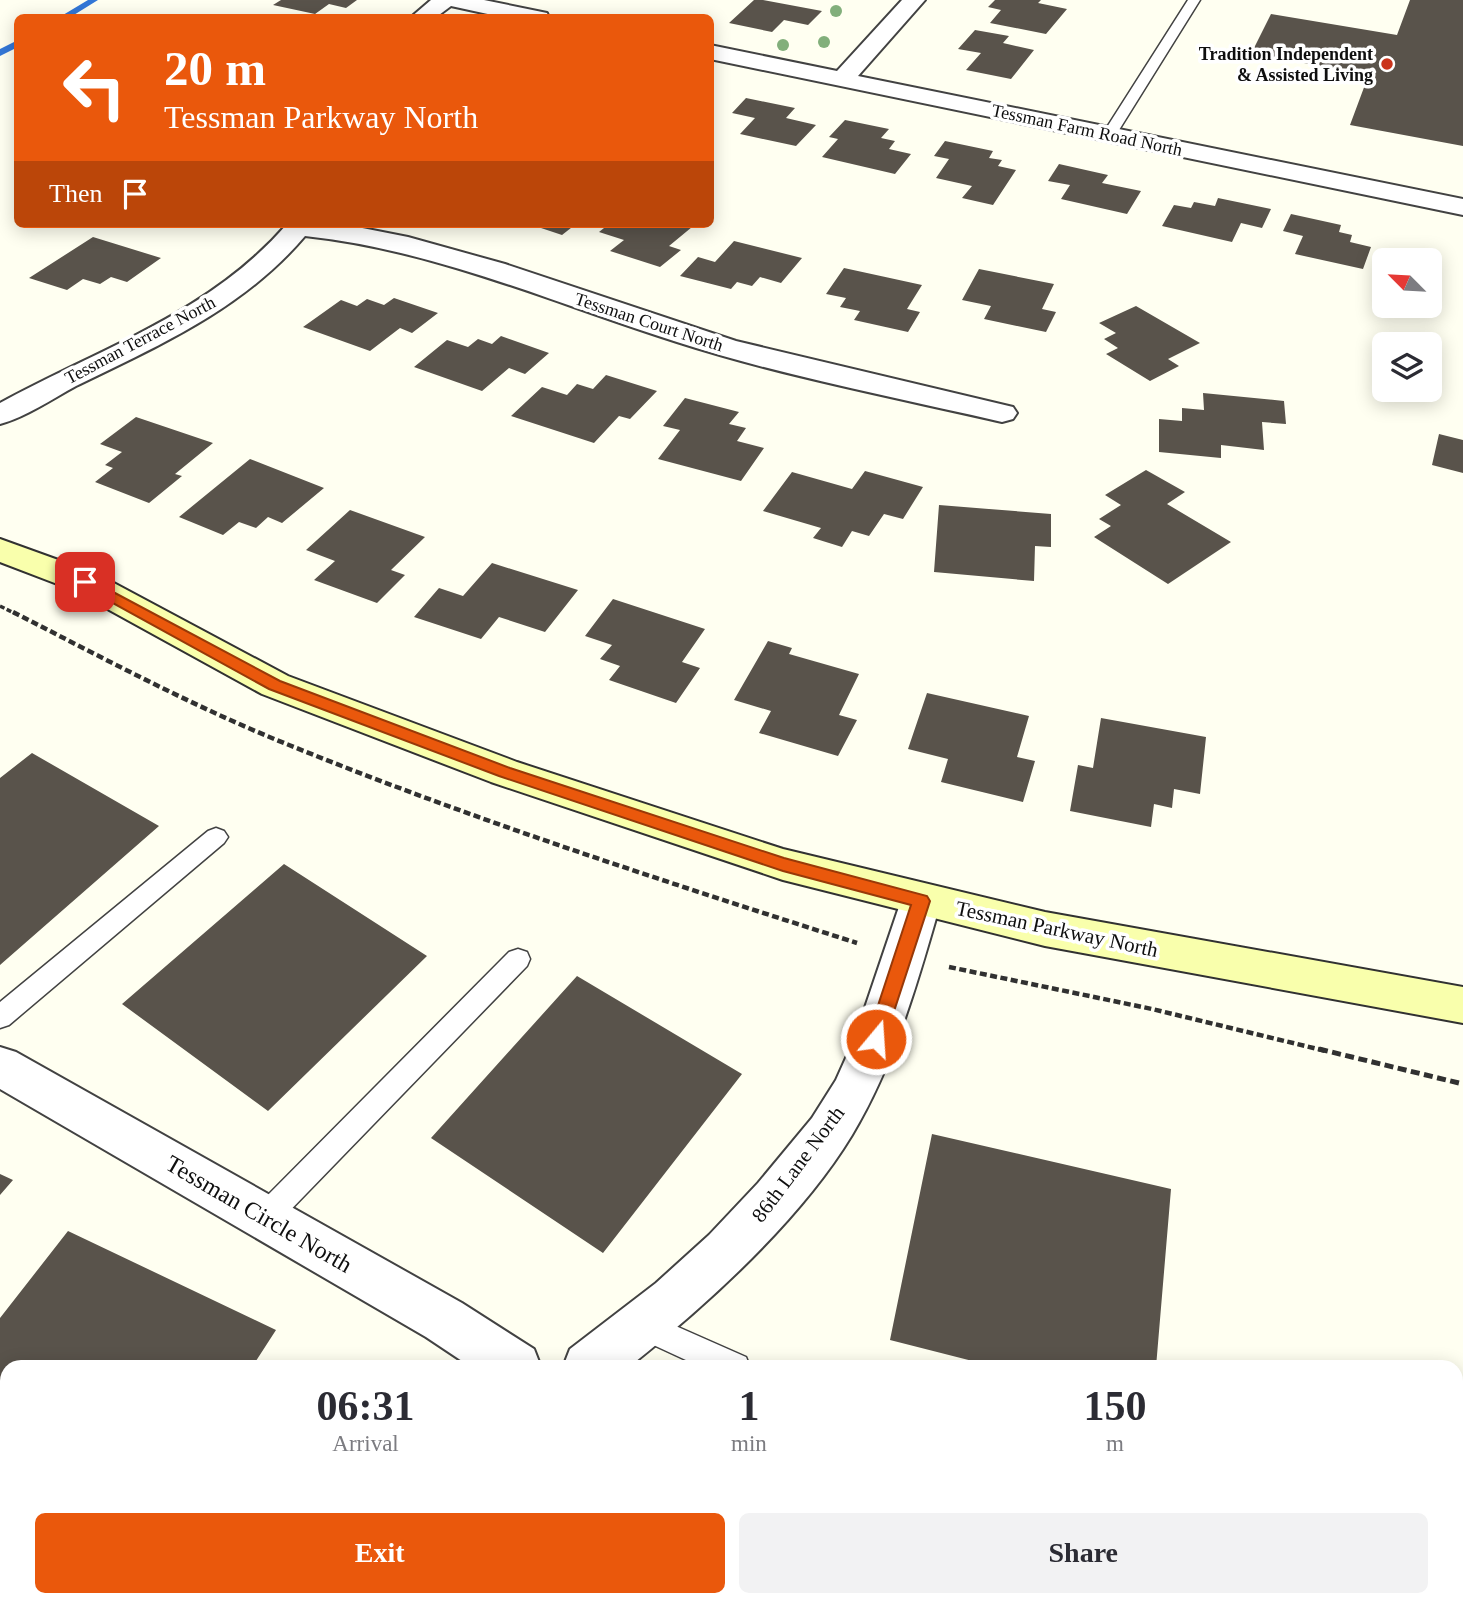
<!DOCTYPE html>
<style>
:root{--surface:#fff;--page:#f2f2f3;--text:#2b2b33;--muted:#7c7c81;--accent:#ea580c}
body{margin:0;font-family:"Times New Roman",serif;background:var(--page);color:var(--text);height:100vh;display:flex;flex-direction:column;font-size:26px;white-space:nowrap}
*{box-sizing:border-box;margin:0}
p{font-size:23px;color:var(--muted)}
.icon{flex:none;width:38px;height:38px;fill:none;stroke:currentColor;stroke-width:2;stroke-linecap:round;stroke-linejoin:round}
.map{position:relative;flex:1;overflow:hidden}
.side{position:absolute;left:0px;top:1360px;width:1463px;height:247px;display:flex;flex-direction:column;background:var(--surface);border-radius:21px 21px 0 0;box-shadow:0 4px 18px #0003}
.side>*{flex:none}
.guide{position:absolute;left:14px;top:14px;width:700px;height:214px;border-radius:10px;box-shadow:0 4px 18px #0003;background:#ea580c;color:#fff;overflow:hidden}
.needle{width:46px;rotate:294deg}
.fabs{position:absolute;left:1372px;top:248px;display:grid;gap:14px}
.fabs a{display:grid;place-items:center;width:70px;height:70px;border-radius:10px;background:var(--surface);box-shadow:0 4px 18px #0003;font-size:35px}
.pin{position:absolute;display:grid;place-items:center;width:60px;height:60px;color:#fff;margin:-30px;border-radius:14px;box-shadow:0 4px 10px #0006}
.me{position:absolute;width:77px;margin:-38px;rotate:18deg;stroke-linejoin:round;filter:drop-shadow(0 0 5px #0008)}
.turn{display:flex;align-items:center;gap:24px;height:147px;padding:0 35px;font-size:32px}
.turn .icon{width:91px;height:91px;stroke-width:2.5}
.turn b{display:block;font-size:49px;line-height:60px}
.then{display:flex;align-items:center;height:66px;padding:0 35px;background:#0003;gap:14px;font-size:26px}
.eta{display:flex;justify-content:space-evenly;align-items:center;height:119px;text-align:center}
.eta b{font-size:42px;font-weight:700;line-height:49px}
.cta{display:flex;gap:14px;margin-top:auto;padding:14px 35px}
.cta a{flex:1;height:80px;border-radius:10px;background:var(--accent);color:#fff;font-size:28px;font-weight:700;line-height:80px;text-align:center}
.cta a+a{background:var(--page);color:var(--text)}
.map>svg:first-child{display:block}
.lines{fill:none;stroke-linecap:round;stroke-linejoin:round}
.stream{fill:#3377d7;fill-rule:evenodd}
.building{fill:#59534b}
.lane-casing{stroke:#424242;stroke-width:3}
.street-casing{stroke:#424242;stroke-width:4}
.secondary-casing{stroke:#313131;stroke-width:4}
.path-far2{stroke:#313131;stroke-width:3.5;stroke-dasharray:5 2.5;stroke-linecap:butt}
.path-far1{stroke:#313131;stroke-width:4.5;stroke-dasharray:7 3.5;stroke-linecap:butt}
.path{stroke:#313131;stroke-width:5;stroke-dasharray:9 4.5;stroke-linecap:butt}
.lane{fill:#fff;fill-rule:evenodd}
.street{fill:#fff;fill-rule:evenodd}
.secondary{fill:#f9ffac;fill-rule:evenodd}
.tree{fill:#82af7b}
.route{fill:#ea580c;stroke:#983908;stroke-width:2}
.poi-dot{fill:#ca341c;stroke:#fff;stroke-width:2.5}
.labels{text-anchor:middle;stroke-width:7;stroke-linejoin:round;paint-order:stroke}
.far-poi-label{font-size:18px;font-weight:bold;fill:#0f0f0f;stroke:#fff;text-anchor:end}
.far-street-label{font-size:18px;fill:#0f0f0f;stroke:#fff}
.street-label{font-size:21px;fill:#0f0f0f;stroke:#fff}
.near-street-label{font-size:24px;fill:#0f0f0f;stroke:#fff}
</style>
<div class="map">
<svg width="1463" height="1606" viewBox="0 0 1463 1606">
<rect width="100%" height="100%" fill="#fffff1"/>
<g class="lines">
<path class="stream" d="M88,0H98L69,18H58Z
M18,40V47L0,56V49Z"/>
</g>
<path class="building" d="M281,0H357L346,8L329,4L315,14L273,5Z
M754,0H763L822,11L808,25L784,20L772,32L729,23Z
M995,0H1041L1038,3L1067,9L1046,34L990,23L1001,10L988,7Z
M1410,0H1463V146L1350,125L1369,74L1251,54L1271,14L1397,35Z
M975,30L1009,36L1003,43L1034,50L1011,79L966,70L981,53L958,49Z
M746,98L795,108L786,118L816,125L796,146L740,134L755,118L732,113Z
M845,120L889,129L881,138L895,141L889,149L911,154L895,174L822,157L838,139L829,137Z
M945,141L993,151L989,158L1002,160L998,166L1016,170L993,205L962,198L972,186L936,178L949,159L934,156Z
M1059,164L1108,175L1102,183L1141,191L1127,214L1061,199L1070,185L1048,181Z
M1218,198L1271,209L1262,228L1241,223L1232,242L1162,226L1174,205L1191,208L1194,202L1215,206Z
M1291,214L1341,225L1339,232L1352,235L1350,242L1371,247L1363,269L1295,254L1303,236L1283,231Z
M529,224H576L562,235Z
M609,224H684L692,227L669,246L681,250L660,267L610,251L624,240L599,232Z
M93,237L161,258L127,282L111,277L100,284L83,279L67,290L29,278Z
M734,241L802,258L781,283L760,277L752,286L737,282L731,289L680,276L698,257L715,262Z
M844,268L922,285L907,309L920,312L908,332L854,320L860,311L840,307L846,298L826,294Z
M979,269L1054,284L1042,309L1056,312L1046,332L984,319L991,306L962,300Z
M394,298L438,313L412,333L400,328L370,351L303,327L341,300L357,306L367,299L384,305Z
M1136,306L1200,343L1168,359L1179,366L1150,381L1106,354L1118,348L1104,339L1116,333L1099,323Z
M501,336L549,353L525,374L509,368L482,391L414,367L447,340L468,347L478,339L492,344Z
M606,375L657,391L630,419L619,416L594,443L511,416L542,387L567,395L577,384L593,389Z
M1203,393L1284,401L1286,424L1262,422L1264,450L1221,445V458L1159,452V419L1182,421V408L1204,410Z
M685,398L739,412L729,424L746,428L737,441L764,448L741,481L658,459L680,430L663,426Z
M136,417L213,443L175,474L182,476L149,503L95,482L113,468L105,465L122,452L100,444Z
M1439,434L1463,440V473L1432,465Z
M250,459L324,488L282,523L268,517L256,528L239,522L223,535L179,517Z
M1146,470L1185,492L1167,504L1231,542L1168,584L1094,537L1111,526L1099,519L1121,505L1105,495Z
M865,471L923,487L903,519L884,514L869,536L852,531L842,547L813,538L821,528L763,511L792,472L852,489Z
M939,505L1051,514V547L1035,546L1034,581L934,572Z
M350,510L425,537L391,570L405,575L377,603L314,580L335,561L306,550Z
M492,563L578,590L545,632L499,617L481,639L414,617L439,588L463,596Z
M613,599L705,629L682,662L700,668L676,703L609,680L620,666L600,659L612,645L585,636Z
M768,641L792,648L789,654L859,674L839,715L857,720L838,756L759,733L771,711L734,700Z
M927,693L1029,716L1017,757L1035,761L1023,802L941,782L948,759L908,749Z
M1101,718L1206,737L1200,794L1174,789L1172,808L1154,804L1151,827L1070,811L1078,765L1093,768Z
M32,753L159,826L0,965V778Z
M284,864L427,956L268,1111L122,1004Z
M577,976L742,1074L603,1253L431,1138Z
M932,1134L1171,1189L1156,1367H996L890,1340Z
M0,1174L13,1180L0,1195Z
M68,1231L276,1330L252,1367H7V1499L0,1495V1318Z
M207,1600H266L279,1606H203Z
M760,1600H1053V1606H759Z"/>
<g class="lines">
<g class="lane-casing">
<path id="lane" d="M1188,0H1200L1114,138H1104L1102,135Z
M216,828L224,831L228,837L224,843L9,1025L0,1028V1002L208,831Z
M518,949L527,952L530,959L527,966L275,1226L265,1230L255,1226L251,1217L255,1208L509,952Z
M644,1312L746,1357L750,1367H701L634,1336L629,1326L634,1316Z"/>
</g>
<g class="street-casing">
<path id="street" d="M431,0H484L547,13L549,18H506L451,6L435,18H410Z
M902,0H925L858,76L1463,199V215L710,59V45L837,71Z
M287,224H342L408,237L505,264L736,341L1013,407L1017,413L1013,419L1002,422C893,397 783,376 677,342C553,303 436,250 305,236C243,309 160,345 76,386C52,399 26,417 0,424V403C102,347 209,314 287,224Z
M921,885L935,890L941,901C918,981 895,1063 852,1135C801,1219 711,1301 635,1362L629,1367H563L570,1349L656,1283L709,1235L758,1183L812,1118L836,1080L854,1040L901,901L907,890Z
M0,1047L16,1052L462,1303L534,1349L541,1367H471L426,1337L0,1089Z
M568,1600H624L625,1606H569Z"/>
</g>
<g class="secondary-casing">
<path id="secondary" d="M0,539L97,574L288,676L517,762L783,849L1045,912L1463,987V1023L1045,946L783,880L491,782L262,694L73,590L0,562Z"/>
</g>
<path class="path-far2" d="M0,606L16,614"/>
<path class="path-far1" d="M13,612C103,658 194,707 289,745C474,820 666,882 857,943
M949,967L1152,1009L1326,1051"/>
<path class="path" d="M1319,1049L1463,1084"/>
<use href="#lane" class="lane"/>
<use href="#street" class="street"/>
<use href="#secondary" class="secondary"/>
</g>
<g class="tree">
<circle cx="836" cy="11" r="6"/>
<circle cx="824" cy="42" r="6"/>
<circle cx="783" cy="45" r="6"/>
</g>
<path class="route" d="M85,577L280,681L510,768L784,858L927,896L930,901L883,1045H870L867,1039L911,905L783,871L499,776L269,689L80,585L78,582Z"/>
<circle class="poi-dot" cx="1387" cy="64" r="7"/>
<g class="labels">
<g class="far-poi-label">
<text x="1373" y="60">Tradition Independent<tspan x="1373" dy="21">&amp; Assisted Living</tspan></text>
</g>
<g class="far-street-label">
<text transform="translate(1087 130) rotate(12)" y="6">Tessman Farm Road North</text>
<text transform="translate(649 322) rotate(18)" y="6">Tessman Court North</text>
<text transform="translate(140 340) rotate(-28)" y="6">Tessman Terrace North</text>
</g>
<g class="street-label">
<text transform="translate(1057 929) rotate(12)" y="7">Tessman Parkway North</text>
<text transform="translate(798 1164) rotate(-53)" y="7">86th Lane North</text>
</g>
<g class="near-street-label">
<text transform="translate(259 1214) rotate(30)" y="8">Tessman Circle North</text>
</g>
</g>
</svg>
<div class="fabs">
<a><svg class="needle" viewBox="-14 -14 28 28"><path d="M0-13l5 13h-10z" fill="#e53935"/><path d="M0 13l5-13h-10z" fill="#7c7c81"/></svg></a>
<a><svg class="icon" aria-label="layers" viewBox="0 0 24 24"><path d="M12 4l9 5-9 5-9-5zM3 14l9 5 9-5"/></svg></a>
</div>
<div class="pin" style="left:85px;top:582px;background:#d93025"><svg class="icon" aria-label="arrive" viewBox="0 0 24 24"><path d="M6 21V4h12l-3 4 3 4H6"/></svg></div>
<svg class="me" style="left:876px;top:1039px" viewBox="-20 -20 40 40"><circle r="17" fill="#ea580c" stroke="#fff" stroke-width="3"/><path d="M0-11L8 9 0 5-8 9z" fill="#fff"/></svg>
<div class="guide">
<div class="turn"><svg class="icon" aria-label="left" viewBox="0 0 24 24"><path d="M17 20v-9H6M10 6l-5 5 5 5"/></svg><div><b>20 m</b>Tessman Parkway North</div></div>
<div class="then">Then<svg class="icon" aria-label="arrive" viewBox="0 0 24 24"><path d="M6 21V4h12l-3 4 3 4H6"/></svg></div>
</div>
<section class="side">
<div class="eta">
<div><b>06:31</b><p>Arrival</p></div>
<div><b>1</b><p>min</p></div>
<div><b>150</b><p>m</p></div>
</div>
<div class="cta"><a>Exit</a><a>Share</a></div>
</section>
</div>
